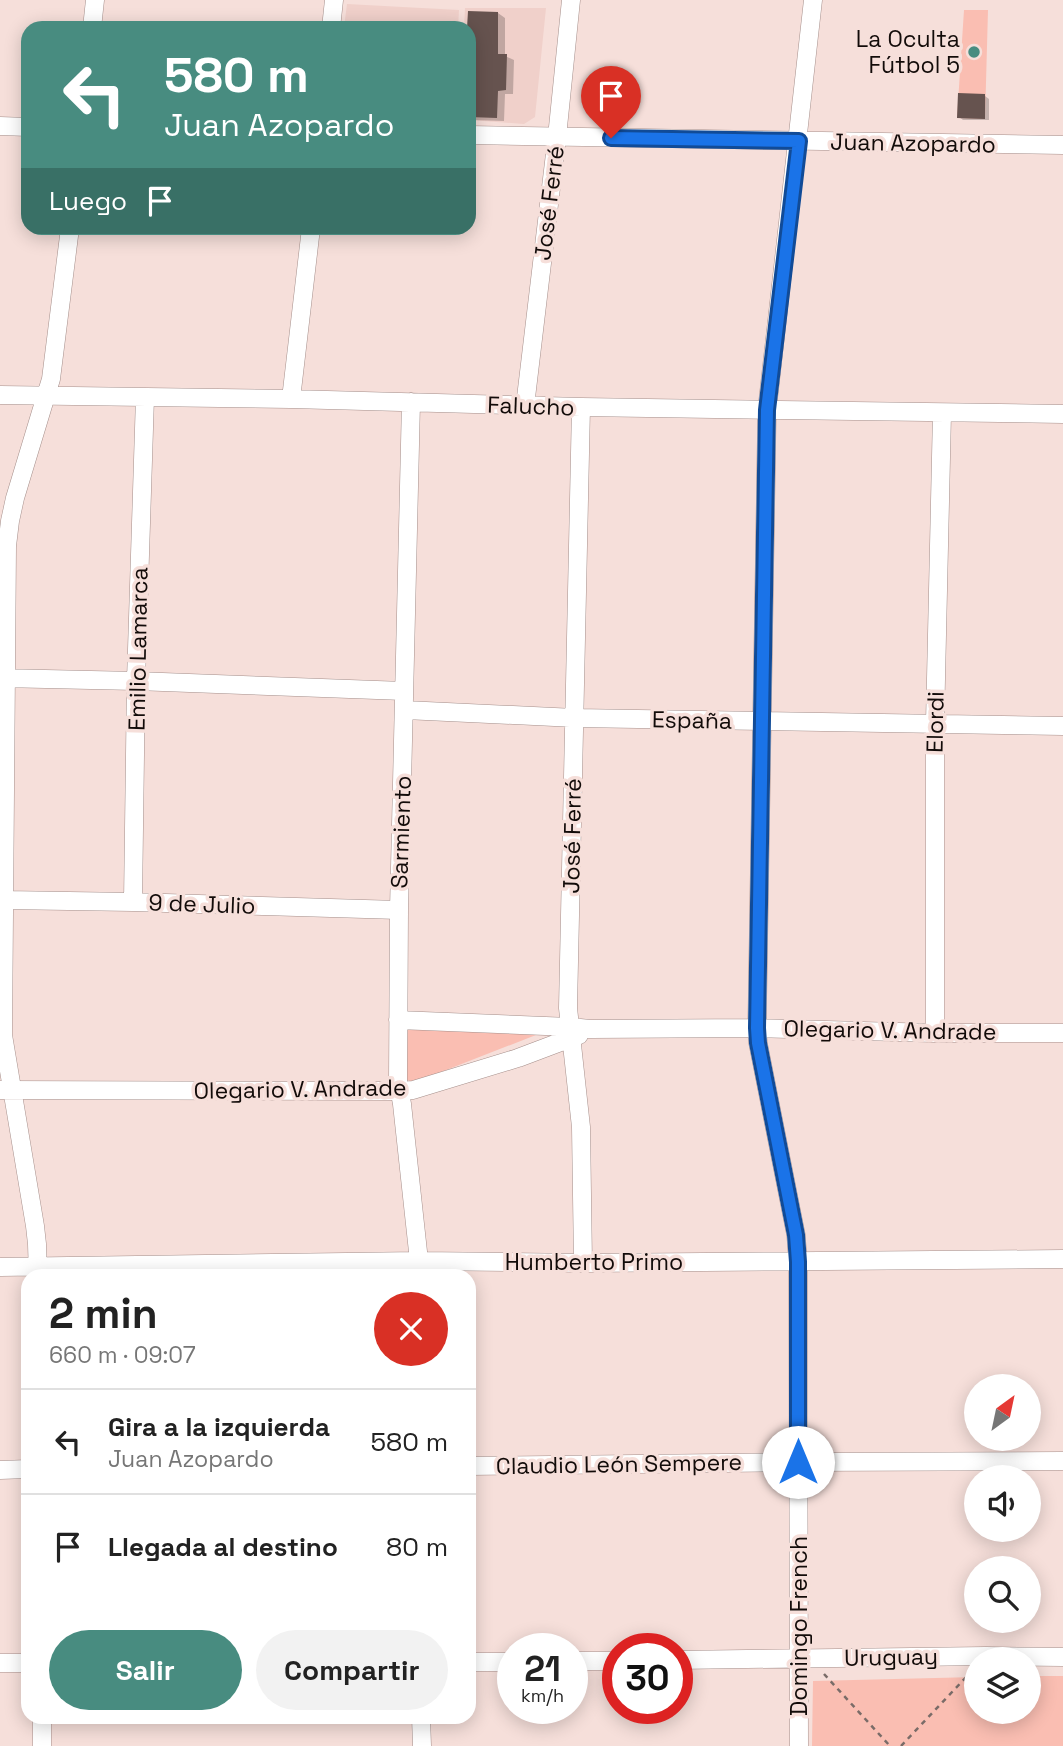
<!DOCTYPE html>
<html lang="es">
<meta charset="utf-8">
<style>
:root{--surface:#fff;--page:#f2f2f2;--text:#222;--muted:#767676;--line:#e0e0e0;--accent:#488c80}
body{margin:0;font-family:"Space Grotesk",sans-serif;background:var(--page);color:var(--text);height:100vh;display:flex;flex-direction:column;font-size:26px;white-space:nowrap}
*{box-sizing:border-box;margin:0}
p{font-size:23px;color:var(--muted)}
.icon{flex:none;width:38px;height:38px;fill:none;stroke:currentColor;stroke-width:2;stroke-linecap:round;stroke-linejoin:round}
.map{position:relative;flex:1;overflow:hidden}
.drawer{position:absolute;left:21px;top:1269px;width:455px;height:455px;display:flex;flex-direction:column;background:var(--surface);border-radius:21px;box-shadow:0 4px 18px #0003}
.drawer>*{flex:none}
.hud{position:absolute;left:21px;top:21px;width:455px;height:214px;border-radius:21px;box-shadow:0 4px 18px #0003;background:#488c80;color:#fff;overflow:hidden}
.needle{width:46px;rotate:33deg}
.fabs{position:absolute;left:964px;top:1374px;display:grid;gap:14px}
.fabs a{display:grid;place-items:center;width:77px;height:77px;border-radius:50%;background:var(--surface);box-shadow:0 4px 18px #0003;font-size:35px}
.speed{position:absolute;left:497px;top:1633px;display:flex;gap:14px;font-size:35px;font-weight:700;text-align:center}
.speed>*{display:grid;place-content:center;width:91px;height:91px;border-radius:50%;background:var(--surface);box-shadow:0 4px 18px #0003;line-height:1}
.speed small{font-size:18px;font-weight:400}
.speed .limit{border:10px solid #d22;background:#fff;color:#111}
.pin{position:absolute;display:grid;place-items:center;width:60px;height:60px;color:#fff;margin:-72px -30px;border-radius:50% 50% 50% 0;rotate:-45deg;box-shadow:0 0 7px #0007}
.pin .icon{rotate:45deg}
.me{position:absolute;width:77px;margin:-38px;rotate:0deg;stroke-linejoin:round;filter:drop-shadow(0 0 5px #0008)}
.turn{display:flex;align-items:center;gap:24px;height:147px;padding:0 28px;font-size:32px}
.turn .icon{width:91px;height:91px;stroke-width:2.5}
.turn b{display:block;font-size:49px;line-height:60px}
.then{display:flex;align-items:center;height:66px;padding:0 28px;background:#0003;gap:14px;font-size:26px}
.round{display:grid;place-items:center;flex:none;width:74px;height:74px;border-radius:37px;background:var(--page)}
.head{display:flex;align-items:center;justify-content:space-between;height:119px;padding:0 28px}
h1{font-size:42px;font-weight:600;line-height:52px}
.button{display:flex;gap:14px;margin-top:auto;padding:14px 28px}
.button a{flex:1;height:80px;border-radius:42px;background:var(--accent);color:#fff;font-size:28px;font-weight:600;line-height:80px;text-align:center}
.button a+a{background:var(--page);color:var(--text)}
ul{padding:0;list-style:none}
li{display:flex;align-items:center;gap:21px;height:105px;padding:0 28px;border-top:2px solid var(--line)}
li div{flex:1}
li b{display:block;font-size:26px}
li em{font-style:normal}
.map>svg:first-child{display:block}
.built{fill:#f0d0ca}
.green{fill:#fabeb2}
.shadow{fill:#0003}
.building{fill:#66534f}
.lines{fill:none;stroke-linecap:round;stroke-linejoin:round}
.street-casing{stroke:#a58f8b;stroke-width:19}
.path{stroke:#7a6c68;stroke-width:2.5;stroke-dasharray:5 5;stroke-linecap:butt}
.street{stroke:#fff;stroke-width:18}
.route-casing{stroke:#114b97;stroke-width:18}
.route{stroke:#1a73e8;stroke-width:12}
.poi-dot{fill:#488c80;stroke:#f6dfda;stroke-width:2.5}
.labels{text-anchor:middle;stroke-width:7;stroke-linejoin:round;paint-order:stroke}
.poi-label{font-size:23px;fill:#120b09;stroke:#f6dfda;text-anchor:end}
.street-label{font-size:23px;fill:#120b09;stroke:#f6dfda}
</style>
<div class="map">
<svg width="1063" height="1746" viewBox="0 0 1063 1746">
<rect width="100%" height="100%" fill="#f6dfda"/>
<path class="built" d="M347,4L459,10L458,28H344Z
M465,8H546L535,117L524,124L469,120V28H464Z"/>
<path class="green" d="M964,10H988L985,119L957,118Z
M404,1029L541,1033L413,1083L404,1078Z
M1029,1676H1063V1746H812L813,1681L976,1677V1712H1029Z"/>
<path class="shadow" d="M498,13L505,18V56L514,60L513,94H505L504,121L472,120L469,118V28Z
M985,96L989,99V120H963L959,117Z"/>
<path class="building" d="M468,11L498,12V54H507L506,90L498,91L497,118L469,117V28H467Z
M958,93L985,94V119L957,118Z"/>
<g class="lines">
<g class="street-casing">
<path id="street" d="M92,28L95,0
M331,28L334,0
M0,126L28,127
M469,135L1063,145
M0,395L291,399L581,407L1063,414
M291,399L311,228
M411,402L399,910L398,1082L402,1104L419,1261V1276
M525,406L557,137L571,0
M581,407L568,1008L581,1127L583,1263
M0,678L136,681L404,691
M405,710L575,718L1063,726
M4,900L133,902L399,910
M133,902L136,681L145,397
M398,1020L570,1027L590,1029L757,1028L935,1033H1063
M935,1033V723L942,413
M0,1090L399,1091L413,1090L518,1058L579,1035
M0,1267L419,1261L583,1263L1063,1259
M38,1276L37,1244L35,1226L3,1035L7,546L10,521L15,498L51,379L70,228
M469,1466L798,1462L1063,1461
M0,1470L28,1469
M677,1660L986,1656L1063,1657
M572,1661H618
M469,1662H513
M0,1663H28
M42,1717V1746
M421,1717L422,1746
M799,1746L798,1262L796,1235L758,1043L757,1028L767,410L813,0"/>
</g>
<path class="path" d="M824,1674L890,1746
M901,1746L971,1672"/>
<use href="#street" class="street"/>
</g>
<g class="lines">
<g class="route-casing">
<path id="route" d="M611,138L799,141L767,410L757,1028L758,1043L796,1235L798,1262V1462"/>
</g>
<use href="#route" class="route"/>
</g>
<circle class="poi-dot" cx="974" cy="52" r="7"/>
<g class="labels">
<g class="poi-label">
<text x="960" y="47">La Oculta<tspan x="960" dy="26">Fútbol 5</tspan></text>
</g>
<g class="street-label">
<text transform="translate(913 143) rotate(1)" y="8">Juan Azopardo</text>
<text transform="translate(549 203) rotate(-83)" y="8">José Ferré</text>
<text transform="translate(531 406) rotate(2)" y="8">Falucho</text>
<text transform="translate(138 649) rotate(-89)" y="8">Emilio Lamarca</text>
<text transform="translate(692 720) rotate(1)" y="8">España</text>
<text transform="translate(935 722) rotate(-89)" y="8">Elordi</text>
<text transform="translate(401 832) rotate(-88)" y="8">Sarmiento</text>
<text transform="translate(572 836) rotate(-89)" y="8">José Ferré</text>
<text transform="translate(202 904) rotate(2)" y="8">9 de Julio</text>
<text transform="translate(890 1030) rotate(1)" y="8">Olegario V. Andrade</text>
<text transform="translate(300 1089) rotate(-1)" y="8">Olegario V. Andrade</text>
<text x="594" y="1270">Humberto Primo</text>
<text transform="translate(619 1464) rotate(-1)" y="8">Claudio León Sempere</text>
<text transform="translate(799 1626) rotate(-90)" y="8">Domingo French</text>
<text transform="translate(891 1657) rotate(-1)" y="8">Uruguay</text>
</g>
</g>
</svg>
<div class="fabs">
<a><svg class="needle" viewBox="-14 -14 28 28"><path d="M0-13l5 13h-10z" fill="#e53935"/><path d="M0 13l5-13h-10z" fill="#767676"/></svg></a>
<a><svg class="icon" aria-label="sound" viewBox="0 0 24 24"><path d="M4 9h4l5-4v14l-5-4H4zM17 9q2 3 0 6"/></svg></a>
<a><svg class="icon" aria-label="search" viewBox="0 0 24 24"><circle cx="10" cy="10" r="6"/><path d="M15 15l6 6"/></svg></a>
<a><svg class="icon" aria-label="layers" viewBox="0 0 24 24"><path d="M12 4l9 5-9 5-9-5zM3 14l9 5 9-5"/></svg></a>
</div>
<div class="speed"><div>21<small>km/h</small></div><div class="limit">30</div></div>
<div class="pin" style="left:611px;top:138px;background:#d93025"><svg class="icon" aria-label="arrive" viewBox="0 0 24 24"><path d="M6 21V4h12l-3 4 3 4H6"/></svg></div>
<svg class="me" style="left:798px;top:1462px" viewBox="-20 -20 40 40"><circle r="19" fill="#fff"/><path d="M0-13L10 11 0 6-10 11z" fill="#1a73e8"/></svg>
<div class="hud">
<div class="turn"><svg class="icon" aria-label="left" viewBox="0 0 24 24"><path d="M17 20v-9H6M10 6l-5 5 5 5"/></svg><div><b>580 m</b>Juan Azopardo</div></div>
<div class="then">Luego<svg class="icon" aria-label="arrive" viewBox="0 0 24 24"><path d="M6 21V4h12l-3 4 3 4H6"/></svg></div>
</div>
<section class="drawer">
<div class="head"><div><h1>2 min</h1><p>660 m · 09:07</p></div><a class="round" style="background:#d93025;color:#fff"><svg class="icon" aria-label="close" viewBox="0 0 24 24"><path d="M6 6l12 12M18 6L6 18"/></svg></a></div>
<ul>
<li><svg class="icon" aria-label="left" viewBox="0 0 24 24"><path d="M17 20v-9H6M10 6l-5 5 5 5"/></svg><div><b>Gira a la izquierda</b><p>Juan Azopardo</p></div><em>580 m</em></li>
<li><svg class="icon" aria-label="arrive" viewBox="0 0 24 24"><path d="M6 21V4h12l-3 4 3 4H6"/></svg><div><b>Llegada al destino</b></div><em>80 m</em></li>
</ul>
<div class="button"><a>Salir</a><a>Compartir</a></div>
</section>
</div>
